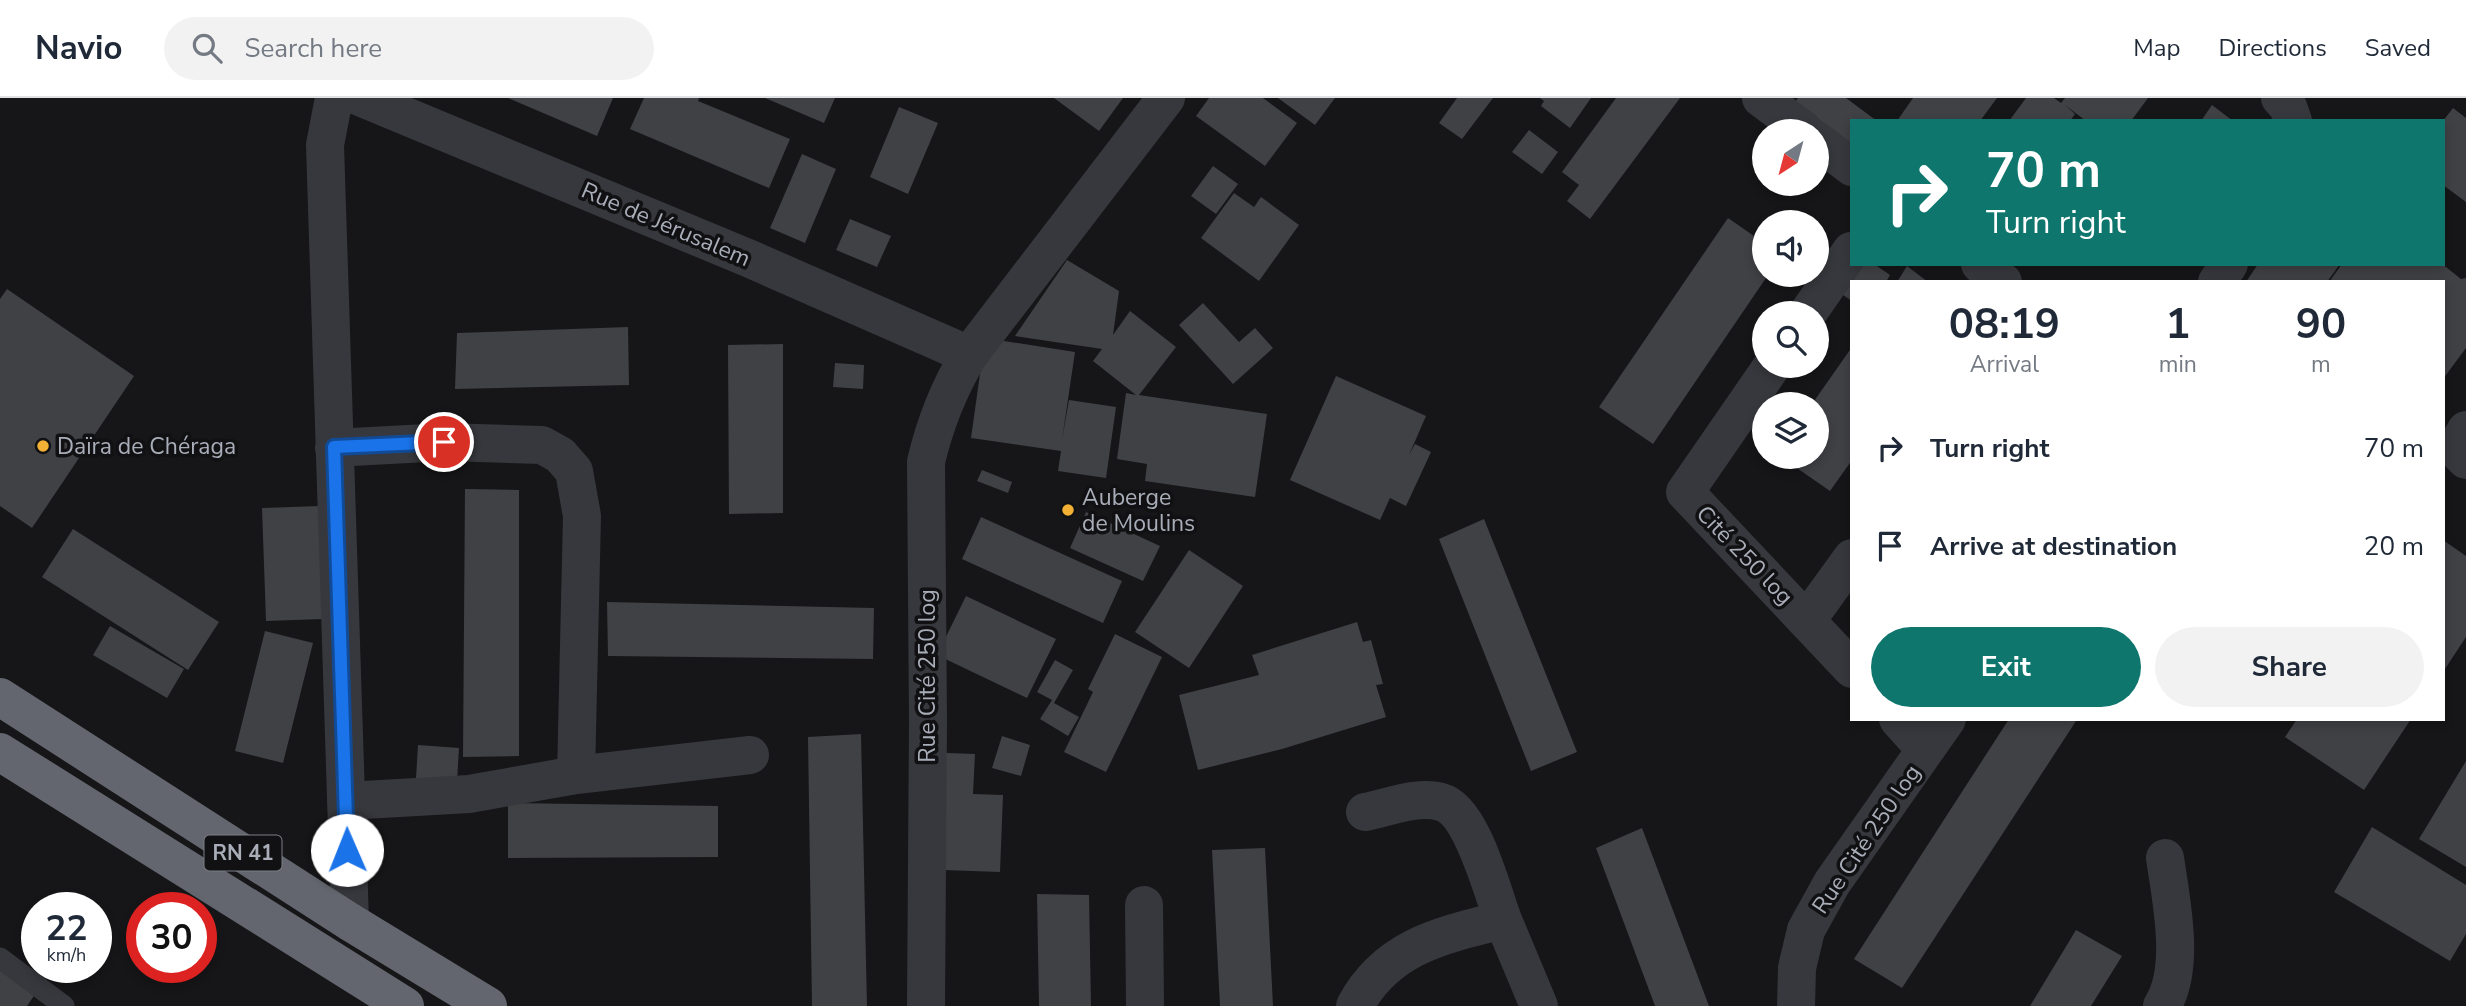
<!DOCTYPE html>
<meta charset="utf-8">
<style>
:root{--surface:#fff;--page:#f2f2f3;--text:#1f2937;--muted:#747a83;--line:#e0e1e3;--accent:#0f766e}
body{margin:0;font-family:"Nunito Sans",sans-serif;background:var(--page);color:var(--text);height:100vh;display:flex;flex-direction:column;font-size:26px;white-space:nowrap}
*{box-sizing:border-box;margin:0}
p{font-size:23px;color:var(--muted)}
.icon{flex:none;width:38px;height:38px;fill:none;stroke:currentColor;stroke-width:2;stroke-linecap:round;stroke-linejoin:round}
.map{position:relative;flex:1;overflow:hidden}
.drawer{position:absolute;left:1850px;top:182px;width:595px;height:441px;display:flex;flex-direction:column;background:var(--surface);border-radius:0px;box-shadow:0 4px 10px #0003}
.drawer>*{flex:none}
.guide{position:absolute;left:1850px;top:21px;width:595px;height:147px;border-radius:0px;box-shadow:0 4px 10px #0003;background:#0f766e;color:#fff;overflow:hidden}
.needle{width:46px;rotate:216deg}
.controls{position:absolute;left:1752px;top:21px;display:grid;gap:14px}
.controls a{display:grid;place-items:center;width:77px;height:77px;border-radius:50%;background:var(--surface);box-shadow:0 4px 10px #0003;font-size:35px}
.speed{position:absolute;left:21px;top:794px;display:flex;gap:14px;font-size:35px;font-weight:700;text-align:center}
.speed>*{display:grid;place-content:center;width:91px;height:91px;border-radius:50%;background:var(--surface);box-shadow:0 4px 10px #0003;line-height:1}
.speed small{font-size:18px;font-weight:400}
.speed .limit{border:10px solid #d22;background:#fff;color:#111}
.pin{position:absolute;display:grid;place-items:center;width:60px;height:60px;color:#fff;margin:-30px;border:4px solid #fff;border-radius:50%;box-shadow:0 2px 7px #0007}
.me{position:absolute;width:77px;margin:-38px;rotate:359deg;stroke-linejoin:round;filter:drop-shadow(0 0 5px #0008)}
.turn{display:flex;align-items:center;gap:24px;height:147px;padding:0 21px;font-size:32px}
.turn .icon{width:91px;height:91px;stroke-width:2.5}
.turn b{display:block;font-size:49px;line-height:60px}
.eta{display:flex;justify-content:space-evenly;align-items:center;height:119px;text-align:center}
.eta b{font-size:42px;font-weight:700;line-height:49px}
.action{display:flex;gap:14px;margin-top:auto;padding:14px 21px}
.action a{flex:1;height:80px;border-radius:42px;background:var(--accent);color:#fff;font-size:28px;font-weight:700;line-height:80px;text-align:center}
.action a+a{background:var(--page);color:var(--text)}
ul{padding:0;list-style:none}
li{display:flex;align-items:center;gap:21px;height:98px;padding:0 21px}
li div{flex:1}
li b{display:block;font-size:26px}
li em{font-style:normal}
header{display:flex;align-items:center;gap:42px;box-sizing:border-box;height:98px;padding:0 35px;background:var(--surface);border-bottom:2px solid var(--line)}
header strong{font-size:33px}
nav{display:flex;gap:38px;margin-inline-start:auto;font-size:24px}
.search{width:490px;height:63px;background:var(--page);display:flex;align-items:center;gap:18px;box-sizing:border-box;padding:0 24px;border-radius:38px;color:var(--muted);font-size:26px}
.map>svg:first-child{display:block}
.building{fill:#404145}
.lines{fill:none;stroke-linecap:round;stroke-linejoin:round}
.lane{stroke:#37383d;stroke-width:21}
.street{stroke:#37383d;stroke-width:38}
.highway{stroke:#63666e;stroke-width:38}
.route-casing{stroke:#114b97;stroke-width:18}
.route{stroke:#1a73e8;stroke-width:12}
.poi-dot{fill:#f2b134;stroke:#111113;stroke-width:2.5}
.labels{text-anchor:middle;stroke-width:7;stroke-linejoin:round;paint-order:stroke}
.shield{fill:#111113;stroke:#7b7e86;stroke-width:2}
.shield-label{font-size:21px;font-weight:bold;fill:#a8adb8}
.street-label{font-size:23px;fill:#a8adb8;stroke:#111113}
.poi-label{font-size:23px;fill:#a8adb8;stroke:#111113;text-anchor:start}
</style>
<header>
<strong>Navio</strong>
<div class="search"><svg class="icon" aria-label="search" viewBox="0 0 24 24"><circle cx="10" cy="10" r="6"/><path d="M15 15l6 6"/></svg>Search here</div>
<nav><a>Map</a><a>Directions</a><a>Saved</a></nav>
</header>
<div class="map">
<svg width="2466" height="908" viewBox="0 0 2466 908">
<rect width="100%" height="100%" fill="#161618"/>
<path class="building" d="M508,0H613L597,38Z
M644,0H699L698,3L790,41L769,90L630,31Z
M765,0H835L824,25Z
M1054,0H1123L1099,33Z
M1209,0H1263L1297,25L1265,68L1196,18Z
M1278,0H1335L1315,27Z
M1457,0H1493L1462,41L1439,25Z
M1540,0H1591L1570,30L1541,8L1544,3Z
M1616,0H1680L1590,121L1567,103L1579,87L1562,74Z
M1798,0H1846L1877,23H1852V46L1795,4Z
M1913,0H1997L1980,23H1897Z
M2026,0H2054L2061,5L2065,0H2148L2131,23H2086L2065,7L2075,16L2070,23H2009Z
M2212,7L2233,23H2201Z
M899,9L938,25L908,96L870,79Z
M2453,10L2466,20V104L2443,87V23Z
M1529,32L1558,54L1542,76L1512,54Z
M802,56L836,71L805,145L770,130Z
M1213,68L1238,86L1216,116L1191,98Z
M1234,95L1254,109L1261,99L1299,127L1259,183L1201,140Z
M1728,120L1764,145V177H1768L1653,346L1599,309Z
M850,121L891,138L877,169L836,152Z
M1067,162L1119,193L1113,237L1130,213L1176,249L1139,297L1267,316L1255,399L1145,383L1147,366L1117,361L1126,295L1136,297L1093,263L1102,251L1015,238Z
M1852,166H1874L1890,177L1886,184H1852V203L1819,181Z
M2258,166H2340L2327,184H2246Z
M2342,166H2442L2461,181L2466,180V250L2443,281V184H2329Z
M1907,168L1928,184H1897Z
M7,191L134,278L32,430L0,408V201Z
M1203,205L1239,244L1255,230L1273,250L1233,286L1179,227Z
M628,229L629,287L455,291L457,235Z
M985,240L1075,254L1062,342L1069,302L1116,309L1106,380L1058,373L1061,353L971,340Z
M783,246V415L729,416L728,247Z
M1852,249V362L1830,393L1781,359H1816V306H1812Z
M835,265L864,267L863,291L833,289Z
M1336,278L1426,318L1409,357L1415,346L1431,354L1406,408L1390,400L1380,422L1290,382Z
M982,372L1012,384L1008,395L977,383Z
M465,391L519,392V658L463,659Z
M320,408L323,521L266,523L262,410Z
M1086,414L1160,448L1143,483L1070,450Z
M981,419L1122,483L1103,525L962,461Z
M1484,421L1577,654L1531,673L1439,441Z
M73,431L219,524L188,572L42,479Z
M2443,442L2466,458V539L2443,574Z
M1189,452L1243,488L1189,570L1135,534Z
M966,498L1056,541L1027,600L937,557Z
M607,504L874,510L873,561L608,558Z
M1357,524L1363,544L1371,542L1383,586L1376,587L1386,619L1282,651L1198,672L1179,597L1259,577L1252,557Z
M110,528L184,571L167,600L93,557Z
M265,533L313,545L283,665L235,653Z
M1115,536L1162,559L1106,674L1064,654L1093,594L1088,591Z
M1055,562L1073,572L1054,605L1079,619L1068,638L1040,621L1052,602L1037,594Z
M2009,621L2076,623L1902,890L1854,861Z
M2297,621H2411L2364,692L2285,639Z
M861,636L867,908H812L808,639Z
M1002,638L1030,647L1021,678L992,670Z
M418,647L459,650L456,700L415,697Z
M921,654L975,656L973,696L1003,697L1000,774L916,771Z
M2466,663V769L2419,741Z
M508,705L718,708V759L508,760Z
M2372,729L2466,787V836L2450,863L2334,794Z
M1642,730L1709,908H1655L1596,750Z
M1265,750L1273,908H1220L1212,752Z
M1037,796L1089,797L1091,908H1039Z
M2076,832L2122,858L2091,908H2030Z
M0,866L38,892L27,908H0Z"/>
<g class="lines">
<path class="lane" d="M0,860L64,908"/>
<path class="street" d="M334,0L325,47L350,824
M362,0L748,160L969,257
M1761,0L1805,33
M2280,0L2288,9L2293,23
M1816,42L1852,69
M1980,166L2003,184
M2217,184L2229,166
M1808,215L1851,153
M1772,268L1685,394L1852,571
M2466,332L2455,351L2466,362
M334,350L445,344L542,347L560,357L574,373L582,418L576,677
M1807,522L1852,460
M1898,621L1925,651
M346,703L469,696L576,677L750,657
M1365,714C1387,710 1418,697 1441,704C1472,712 1492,793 1503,822
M1144,807L1145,908
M926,908L928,624L926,364C935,325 948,292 969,257L1166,0
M1355,908C1387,848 1443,837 1503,822L1539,908
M1796,908L1797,870L1806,832L1832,785L1947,621
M2162,908C2186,870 2171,802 2165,760"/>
<path class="highway" d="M0,599L350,824L488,908
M0,654L405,908"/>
</g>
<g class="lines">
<g class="route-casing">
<path id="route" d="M347,752L334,349L444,344"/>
</g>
<use href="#route" class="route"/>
</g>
<g class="poi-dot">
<circle cx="43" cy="348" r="7"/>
<circle cx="1068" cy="412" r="7"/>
</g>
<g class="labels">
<rect class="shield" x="204.5" y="737.5" width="77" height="35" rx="5"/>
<g class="shield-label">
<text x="243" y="762">RN 41</text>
</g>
<g class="street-label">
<text transform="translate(666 126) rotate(23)" y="8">Rue de Jérusalem</text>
<text transform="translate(1745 457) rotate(46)" y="8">Cité 250 log</text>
<text transform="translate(927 578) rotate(-90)" y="8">Rue Cité 250 log</text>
<text transform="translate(1866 741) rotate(-56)" y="8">Rue Cité 250 log</text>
</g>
<g class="poi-label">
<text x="57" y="356">Daïra de Chéraga</text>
<text x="1082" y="407">Auberge<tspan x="1082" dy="26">de Moulins</tspan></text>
</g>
</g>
</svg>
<div class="controls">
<a><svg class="needle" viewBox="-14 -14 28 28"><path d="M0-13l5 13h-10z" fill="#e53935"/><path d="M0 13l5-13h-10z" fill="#747a83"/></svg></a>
<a><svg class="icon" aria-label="sound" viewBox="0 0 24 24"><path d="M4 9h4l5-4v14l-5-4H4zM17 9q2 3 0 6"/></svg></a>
<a><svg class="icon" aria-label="search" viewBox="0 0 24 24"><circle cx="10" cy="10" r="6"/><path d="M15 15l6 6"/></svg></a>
<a><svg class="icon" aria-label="layers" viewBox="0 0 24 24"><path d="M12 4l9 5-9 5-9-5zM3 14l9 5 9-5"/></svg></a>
</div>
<div class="speed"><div>22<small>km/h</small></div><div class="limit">30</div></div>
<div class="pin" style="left:444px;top:344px;background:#d93025"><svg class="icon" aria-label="arrive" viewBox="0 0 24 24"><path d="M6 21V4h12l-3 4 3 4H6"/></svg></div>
<svg class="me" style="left:347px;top:752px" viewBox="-20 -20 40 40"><circle r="19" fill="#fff"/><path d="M0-13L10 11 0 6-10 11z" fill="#1a73e8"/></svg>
<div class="guide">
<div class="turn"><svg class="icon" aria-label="right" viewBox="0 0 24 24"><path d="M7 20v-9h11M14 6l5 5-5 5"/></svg><div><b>70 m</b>Turn right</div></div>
</div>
<section class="drawer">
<div class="eta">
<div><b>08:19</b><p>Arrival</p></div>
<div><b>1</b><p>min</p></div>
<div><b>90</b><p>m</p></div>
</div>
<ul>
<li><svg class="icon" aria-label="right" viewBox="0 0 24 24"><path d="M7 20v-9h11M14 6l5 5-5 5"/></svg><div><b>Turn right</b></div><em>70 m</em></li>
<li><svg class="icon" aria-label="arrive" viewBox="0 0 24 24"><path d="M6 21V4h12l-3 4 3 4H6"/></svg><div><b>Arrive at destination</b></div><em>20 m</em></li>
</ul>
<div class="action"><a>Exit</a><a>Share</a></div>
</section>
</div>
